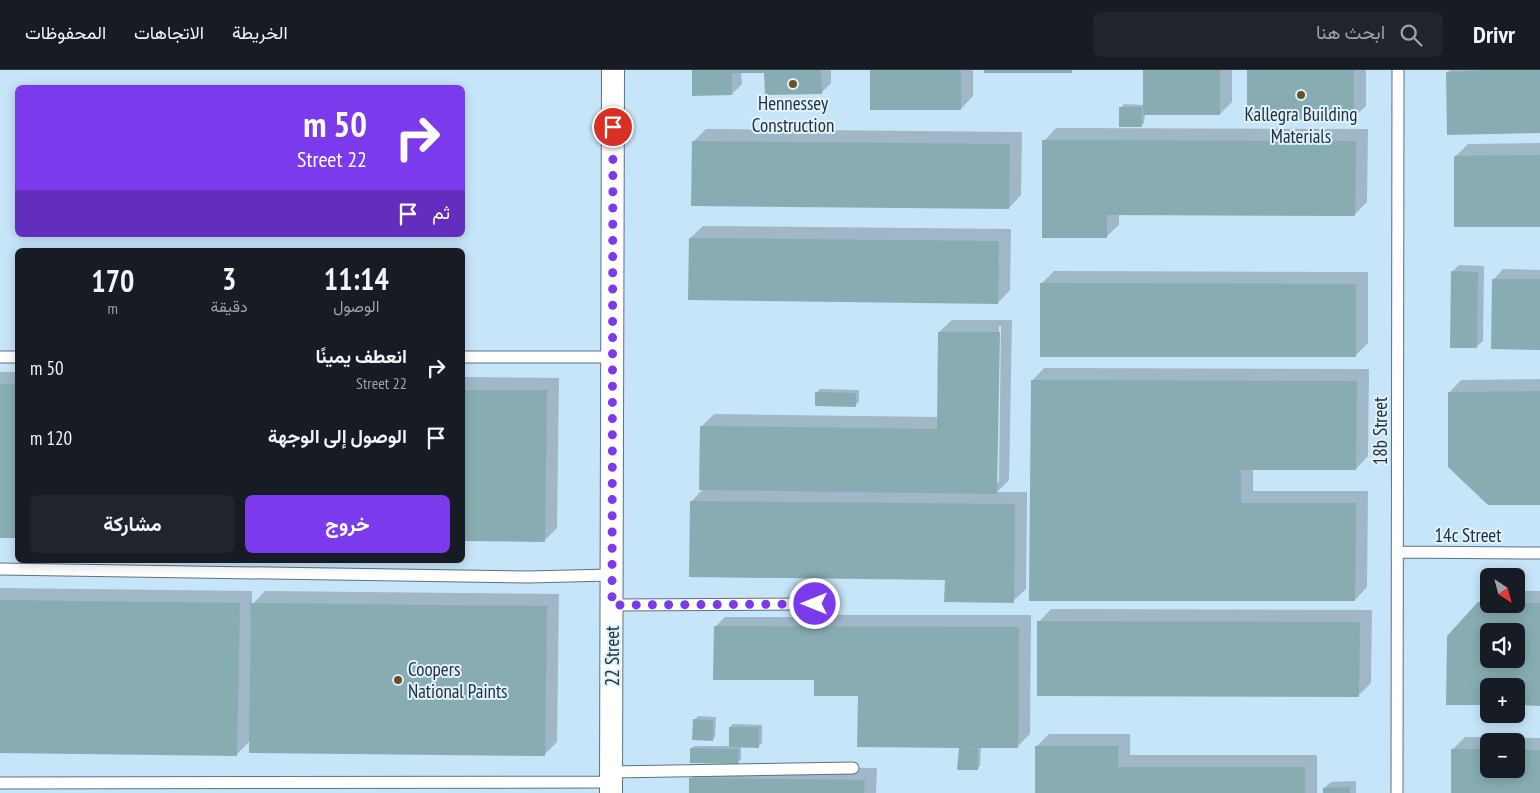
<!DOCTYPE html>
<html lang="ar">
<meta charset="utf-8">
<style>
:root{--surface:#171b24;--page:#20242c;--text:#f1f3f6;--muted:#9ea1a6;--line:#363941;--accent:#7c3aed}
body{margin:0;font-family:"PT Sans Narrow",Vazirmatn,sans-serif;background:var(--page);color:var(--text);direction:rtl;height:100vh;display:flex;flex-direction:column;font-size:19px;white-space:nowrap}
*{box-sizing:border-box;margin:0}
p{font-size:16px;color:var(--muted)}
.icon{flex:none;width:28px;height:28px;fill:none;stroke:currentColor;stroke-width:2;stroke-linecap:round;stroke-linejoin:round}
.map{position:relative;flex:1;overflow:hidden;direction:ltr}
.details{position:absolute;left:15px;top:178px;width:450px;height:315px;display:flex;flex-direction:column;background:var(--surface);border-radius:8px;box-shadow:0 2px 12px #0003;direction:rtl}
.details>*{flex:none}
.guide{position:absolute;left:15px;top:15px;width:450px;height:152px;border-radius:8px;box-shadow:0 2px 12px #0003;direction:rtl;background:#7c3aed;color:#fff;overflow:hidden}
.needle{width:32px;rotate:144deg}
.fabs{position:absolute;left:1480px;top:498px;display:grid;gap:10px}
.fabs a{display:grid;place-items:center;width:45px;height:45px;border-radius:8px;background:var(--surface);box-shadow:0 2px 12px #0003;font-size:25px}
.pin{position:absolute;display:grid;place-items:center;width:42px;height:42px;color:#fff;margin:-21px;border:2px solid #fff;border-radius:50%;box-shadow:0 1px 5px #0007}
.me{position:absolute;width:55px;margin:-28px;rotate:270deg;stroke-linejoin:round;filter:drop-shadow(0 0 4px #0008)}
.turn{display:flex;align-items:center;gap:18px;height:105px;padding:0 15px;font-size:22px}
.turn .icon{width:65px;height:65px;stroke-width:2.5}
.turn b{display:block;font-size:35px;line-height:42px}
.then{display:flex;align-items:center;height:48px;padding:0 15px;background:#0003;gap:10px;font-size:19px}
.eta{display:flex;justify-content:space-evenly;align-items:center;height:85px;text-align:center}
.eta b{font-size:30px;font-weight:700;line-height:35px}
.cta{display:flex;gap:10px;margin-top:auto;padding:10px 15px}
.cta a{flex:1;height:58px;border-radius:8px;background:var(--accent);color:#fff;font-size:20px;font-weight:700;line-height:58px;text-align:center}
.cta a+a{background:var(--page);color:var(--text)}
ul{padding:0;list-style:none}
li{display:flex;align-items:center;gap:15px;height:70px;padding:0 15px}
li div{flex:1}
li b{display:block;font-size:19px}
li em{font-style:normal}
header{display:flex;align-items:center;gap:30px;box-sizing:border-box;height:70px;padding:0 25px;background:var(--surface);border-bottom:1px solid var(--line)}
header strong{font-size:24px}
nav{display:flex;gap:28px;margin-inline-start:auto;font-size:18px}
.search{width:350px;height:45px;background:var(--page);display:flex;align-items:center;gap:12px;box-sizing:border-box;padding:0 18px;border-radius:8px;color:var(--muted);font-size:19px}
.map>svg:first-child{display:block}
.shadow{fill:#0003;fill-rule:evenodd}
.building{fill:#87adb2;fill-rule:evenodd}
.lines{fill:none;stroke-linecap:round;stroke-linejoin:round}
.service-casing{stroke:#587385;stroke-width:13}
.minor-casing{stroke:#587385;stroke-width:24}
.service{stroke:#fff;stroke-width:11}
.minor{stroke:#fff;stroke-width:22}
.route{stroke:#7c3aed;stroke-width:9;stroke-dasharray:0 16.2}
.poi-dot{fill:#6b5223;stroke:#def1fc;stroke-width:2}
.labels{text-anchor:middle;stroke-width:4;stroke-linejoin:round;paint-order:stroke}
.poi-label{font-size:19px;fill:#253139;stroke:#def1fc}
.street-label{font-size:19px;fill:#253139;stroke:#def1fc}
</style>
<header>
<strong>Drivr</strong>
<div class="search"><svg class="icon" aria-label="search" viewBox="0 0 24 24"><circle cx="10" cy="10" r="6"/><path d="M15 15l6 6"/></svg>ابحث هنا</div>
<nav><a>الخريطة</a><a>الاتجاهات</a><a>المحفوظات</a></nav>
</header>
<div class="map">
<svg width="1540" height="723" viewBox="0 0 1540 723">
<rect width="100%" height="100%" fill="#c7e5f9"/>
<path class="shadow" d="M693,0H831V13L821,23L766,2H741L742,14L732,24Z
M872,0H973V26L961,39Z
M1145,0H1232V32L1220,44H1145L1144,53L1141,56L1121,38L1124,34L1145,35Z
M1249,0H1366V36L1353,48Z
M1450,0H1540V62L1447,3Z
M1056,58L1368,59L1367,132L1355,144H1119V155L1106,167L1044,71Z
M706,59L1022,62L1021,125L1009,138L694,71Z
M1540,73V155L1455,87L1468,74Z
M703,156L1011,159L1010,220L998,233L690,168Z
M1459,195L1484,196L1483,271L1476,277L1452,202Z
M1503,199L1540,200V279L1494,209Z
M1054,201L1368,202V273L1355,286L1041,214Z
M952,250H1012L1009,410L997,422H1027L1026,519L1013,531L946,509L691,432L703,419L701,357L714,344L938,347L939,262ZM999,256H1001L999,412H996Z
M1044,298L1369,299L1368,386L1356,399H1253V421H1368L1367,517L1355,530L1032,311Z
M0,302H18V466H0Z
M462,307L559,308L557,458L544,471L462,470Z
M1540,309V433L1449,323L1461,310Z
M820,319L859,320V332L855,335L817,322Z
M0,518L252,521V535L265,521L559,524L557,672L544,685L250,671L237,684L0,682Z
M1516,521H1540V634L1516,616H1489L1479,533L1489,524V534H1516ZM1489,561H1516V589H1489Z
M1051,539L1372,540L1371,613L1359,625L1039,552Z
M828,545H1031L1030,664L1017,677L981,676L980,696L977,699L960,678L859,625L815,609L715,557L725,547H826Z
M698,646L716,647L715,667L712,670L695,650Z
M733,654L762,655V673L759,676H741V689L738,693L691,679L694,676H730V657Z
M1049,664H1130V685H1317V723H1036V677Z
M1465,667L1540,668V723H1452V680ZM1489,671H1516V699H1489Z
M703,696L877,698L876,723H690V709Z
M1356,711V723H1324V718L1331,712Z"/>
<path class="building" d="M692,0H821L822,24L765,25L764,3H732V25L692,26Z
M870,0H961V40H870Z
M984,0H1072V3H984Z
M1143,0H1220V45H1143Z
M1247,0H1354V50L1247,49Z
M1478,0H1540V63L1447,65L1446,2L1478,1Z
M1119,37H1142V57H1119Z
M1042,70L1356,71L1355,146L1107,145V168H1042Z
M692,71L1010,74L1009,139L691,136Z
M1540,85V157H1454V86Z
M689,168L999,171L998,234L688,230Z
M1451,201L1478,202L1477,278H1450Z
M1492,209H1540V280L1491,279Z
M1040,213L1356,214V287H1040Z
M938,262H1000L997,424L699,420L700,356L937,359Z
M1031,310L1357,311L1356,400H1241V433H1356L1355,531H1029Z
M0,314H18V468H0Z
M462,320H547L545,472L462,471Z
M1540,321V435H1488L1448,397V322Z
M815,322L856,323V337L815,336Z
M690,431L1015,434L1014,533L944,532L945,510L689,507Z
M0,530L240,533L237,686L0,683Z
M1478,532H1489V534L1540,533V636L1516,635V616H1489V635H1446L1447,566ZM1489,561H1516V589H1489Z
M251,533L547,536L545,686L249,683Z
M1037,551L1360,552L1359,627L1037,626Z
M714,556L1019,557L1018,678H965L978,679V700H957L959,678L857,677L858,626H814V610H713Z
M693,649L713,650V671L692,670Z
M729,657H759V678L729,677Z
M1035,676H1118V697H1305V723H1035Z
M690,678L739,679L738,694L690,693Z
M1451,679H1489V699H1516V680H1540V723H1451Z
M689,708L865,710L864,723H689Z
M1350,717V723H1323V718Z"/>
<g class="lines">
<g class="service-casing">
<path id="service" d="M0,287H18
M462,287H613
M1397,482L1540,483
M0,499L528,507L611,505
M612,535L815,534
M612,702L853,698
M0,713L612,712
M1397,723L1398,0"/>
</g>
<g class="minor-casing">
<path id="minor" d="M611,723L613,0"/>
</g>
<use href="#service" class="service"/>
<use href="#minor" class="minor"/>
</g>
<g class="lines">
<path class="route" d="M613,57L612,535L815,534"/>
</g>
<g class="poi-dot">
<circle cx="793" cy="14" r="5"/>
<circle cx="1301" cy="25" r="5"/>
<circle cx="398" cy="610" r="5"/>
</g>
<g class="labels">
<g class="poi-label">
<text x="793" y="40">Hennessey<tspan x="793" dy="22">Construction</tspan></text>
<text x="1301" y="51">Kallegra Building<tspan x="1301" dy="22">Materials</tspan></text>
<text x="408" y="606" text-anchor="start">Coopers<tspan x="408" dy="22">National Paints</tspan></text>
</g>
<g class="street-label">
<text transform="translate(1380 361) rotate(-90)" y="7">18b Street</text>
<text x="1468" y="472">14c Street</text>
<text transform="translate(612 586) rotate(-90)" y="7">22 Street</text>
</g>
</g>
</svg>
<div class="fabs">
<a><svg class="needle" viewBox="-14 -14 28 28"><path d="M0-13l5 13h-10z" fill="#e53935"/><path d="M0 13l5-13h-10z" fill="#9ea1a6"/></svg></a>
<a><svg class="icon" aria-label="sound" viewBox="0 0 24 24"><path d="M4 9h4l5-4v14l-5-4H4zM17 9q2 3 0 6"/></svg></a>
<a>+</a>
<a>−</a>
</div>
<div class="pin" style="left:613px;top:57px;background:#d93025"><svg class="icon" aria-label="arrive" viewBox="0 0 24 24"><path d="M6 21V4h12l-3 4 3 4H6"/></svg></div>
<svg class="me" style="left:815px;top:534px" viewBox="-20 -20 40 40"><circle r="17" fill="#7c3aed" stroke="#fff" stroke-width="3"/><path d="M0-11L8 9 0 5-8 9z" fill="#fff"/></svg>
<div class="guide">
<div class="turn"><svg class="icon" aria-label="right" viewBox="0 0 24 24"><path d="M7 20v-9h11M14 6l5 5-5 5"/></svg><div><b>50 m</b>22 Street</div></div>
<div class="then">ثم<svg class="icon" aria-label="arrive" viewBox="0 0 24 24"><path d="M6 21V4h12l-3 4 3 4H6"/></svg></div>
</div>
<section class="details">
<div class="eta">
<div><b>11:14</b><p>الوصول</p></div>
<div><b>3</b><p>دقيقة</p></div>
<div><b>170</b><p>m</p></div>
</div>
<ul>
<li><svg class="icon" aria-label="right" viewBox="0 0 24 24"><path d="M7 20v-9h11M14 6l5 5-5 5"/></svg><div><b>انعطف يمينًا</b><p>22 Street</p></div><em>50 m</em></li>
<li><svg class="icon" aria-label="arrive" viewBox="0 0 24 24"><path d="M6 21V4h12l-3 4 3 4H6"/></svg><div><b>الوصول إلى الوجهة</b></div><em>120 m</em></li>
</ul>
<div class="cta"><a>خروج</a><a>مشاركة</a></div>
</section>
</div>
